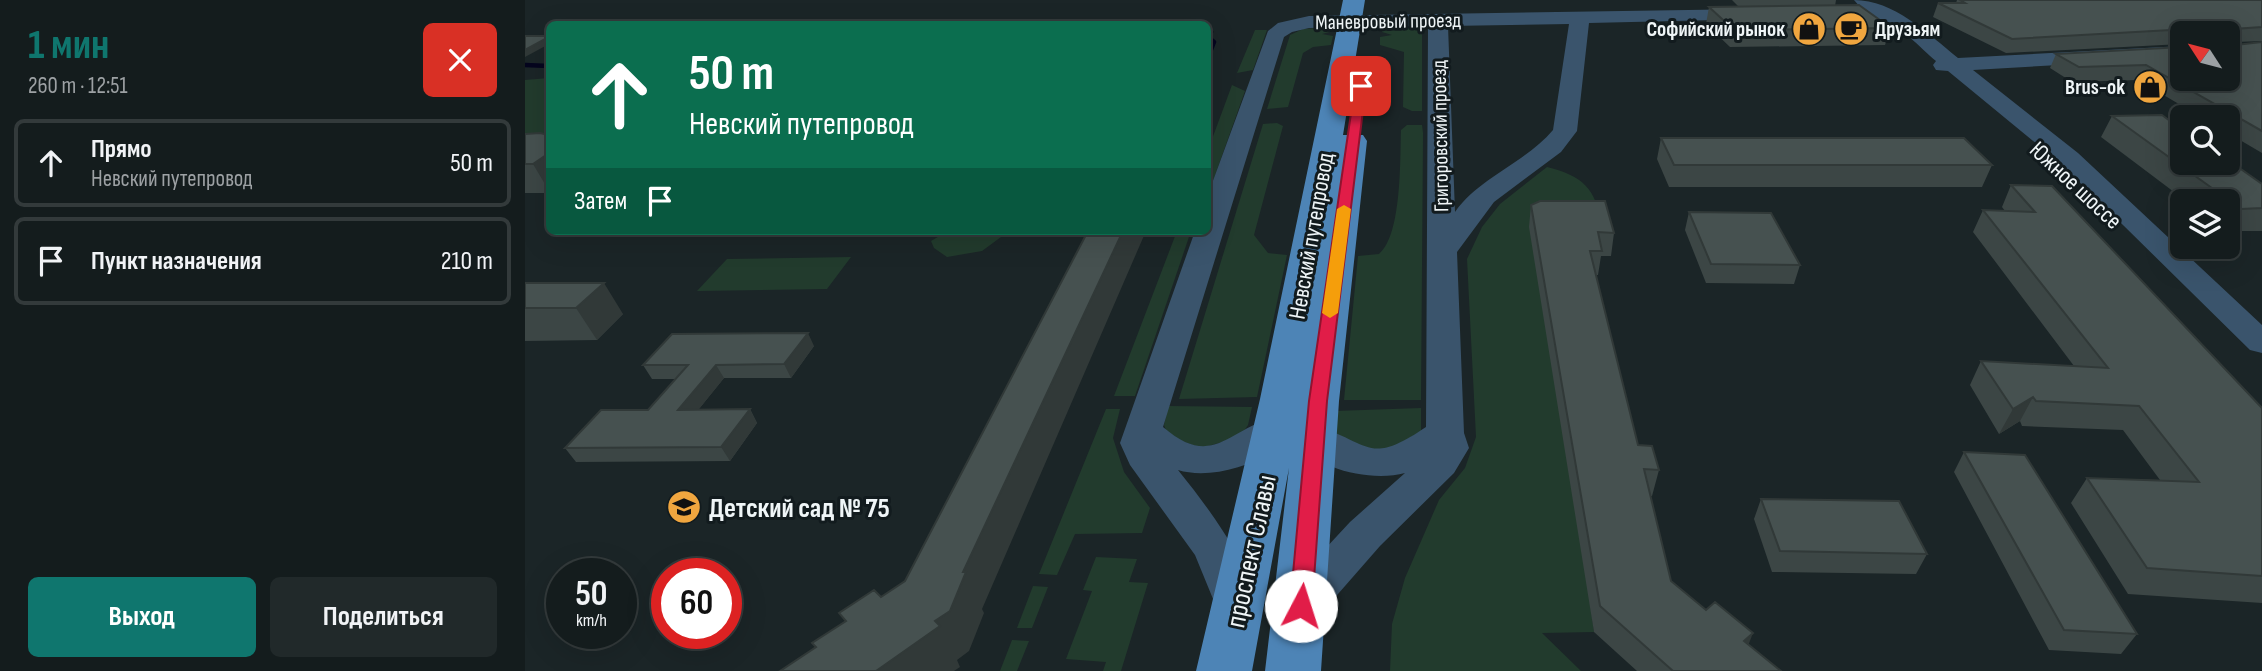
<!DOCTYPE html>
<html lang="ru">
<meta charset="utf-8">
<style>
:root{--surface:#141c1d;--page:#21292a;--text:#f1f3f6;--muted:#9da1a4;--line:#333a3b;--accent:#0f766e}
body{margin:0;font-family:"Sofia Sans Condensed",sans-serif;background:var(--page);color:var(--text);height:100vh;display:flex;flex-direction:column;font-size:26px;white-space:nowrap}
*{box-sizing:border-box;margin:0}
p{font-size:23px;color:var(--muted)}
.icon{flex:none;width:38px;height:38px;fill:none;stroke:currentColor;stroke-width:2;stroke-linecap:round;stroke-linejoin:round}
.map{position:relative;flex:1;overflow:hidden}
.panel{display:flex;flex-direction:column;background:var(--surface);width:525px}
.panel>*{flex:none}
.hud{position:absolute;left:21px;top:21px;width:665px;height:214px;border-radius:10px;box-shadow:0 7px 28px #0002,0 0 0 2px var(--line);background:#0b6e4f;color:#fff;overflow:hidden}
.needle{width:46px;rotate:306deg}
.buttons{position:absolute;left:1645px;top:21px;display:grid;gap:14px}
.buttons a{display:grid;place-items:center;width:70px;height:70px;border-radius:10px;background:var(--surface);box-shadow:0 7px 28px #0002,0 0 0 2px var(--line);font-size:35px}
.speed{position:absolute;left:21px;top:558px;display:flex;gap:14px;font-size:35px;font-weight:700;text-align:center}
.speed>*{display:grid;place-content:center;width:91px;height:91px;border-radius:50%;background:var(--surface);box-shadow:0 7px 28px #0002,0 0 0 2px var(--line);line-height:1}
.speed small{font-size:18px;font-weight:400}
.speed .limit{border:10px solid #d22;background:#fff;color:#111}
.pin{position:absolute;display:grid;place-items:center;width:60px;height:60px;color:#fff;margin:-30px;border-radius:14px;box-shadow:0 4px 10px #0006}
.me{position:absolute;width:77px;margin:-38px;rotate:5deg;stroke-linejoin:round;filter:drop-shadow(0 0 5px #0008)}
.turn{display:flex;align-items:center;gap:24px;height:147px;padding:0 28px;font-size:32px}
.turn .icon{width:91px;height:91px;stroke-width:2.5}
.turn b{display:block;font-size:49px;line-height:60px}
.then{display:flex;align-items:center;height:66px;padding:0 28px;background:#0003;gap:14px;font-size:26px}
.round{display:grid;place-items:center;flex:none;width:74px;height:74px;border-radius:10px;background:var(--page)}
.overview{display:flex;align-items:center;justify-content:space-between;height:119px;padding:0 28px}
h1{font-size:42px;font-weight:700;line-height:52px;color:var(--accent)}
.primary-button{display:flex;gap:14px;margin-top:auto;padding:14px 28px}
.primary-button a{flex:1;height:80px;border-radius:10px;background:var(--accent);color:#fff;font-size:28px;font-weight:700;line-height:80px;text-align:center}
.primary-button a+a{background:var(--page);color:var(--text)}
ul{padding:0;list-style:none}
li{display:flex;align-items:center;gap:21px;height:88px;margin:0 14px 10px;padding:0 14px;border:4px solid var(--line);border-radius:10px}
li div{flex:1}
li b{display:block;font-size:26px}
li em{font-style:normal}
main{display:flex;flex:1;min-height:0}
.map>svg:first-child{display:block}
.green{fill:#223b2d}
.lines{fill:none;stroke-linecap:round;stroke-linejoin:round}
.stream{stroke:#05051e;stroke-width:4.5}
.minor{fill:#3a546c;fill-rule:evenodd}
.major{fill:#4d84b6;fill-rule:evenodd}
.wall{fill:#3c4645}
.shaded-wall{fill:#313938}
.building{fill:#465150;stroke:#313938;stroke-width:2}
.route{fill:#e11d48;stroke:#92132f;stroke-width:2}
.slow{fill:#f59e0b}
.labels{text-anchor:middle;stroke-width:6;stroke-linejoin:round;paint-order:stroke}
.far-street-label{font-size:21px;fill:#eff5f7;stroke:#121b1e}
.far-poi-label{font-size:21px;font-weight:bold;fill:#eff5f7;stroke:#121b1e;text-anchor:end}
.street-label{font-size:24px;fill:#eff5f7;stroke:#121b1e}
.near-poi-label{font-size:28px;font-weight:bold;fill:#eff5f7;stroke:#121b1e;text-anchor:start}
.near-street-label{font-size:28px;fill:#eff5f7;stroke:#121b1e}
</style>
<main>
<section class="panel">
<div class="overview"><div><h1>1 мин</h1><p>260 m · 12:51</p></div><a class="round" style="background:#d93025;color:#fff"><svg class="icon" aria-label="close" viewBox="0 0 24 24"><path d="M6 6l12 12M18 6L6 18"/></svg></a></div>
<ul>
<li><svg class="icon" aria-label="ahead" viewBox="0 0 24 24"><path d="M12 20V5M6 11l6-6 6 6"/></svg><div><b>Прямо</b><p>Невский путепровод</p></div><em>50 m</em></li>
<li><svg class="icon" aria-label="arrive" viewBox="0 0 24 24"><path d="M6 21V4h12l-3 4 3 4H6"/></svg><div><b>Пункт назначения</b></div><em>210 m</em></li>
</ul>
<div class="primary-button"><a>Выход</a><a>Поделиться</a></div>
</section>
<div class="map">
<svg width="1737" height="671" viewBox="0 0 1737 671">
<rect width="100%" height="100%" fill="#1b2527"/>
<path class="green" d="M858,26L897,29V111H887L878,107L879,52L855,45V37L867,35L857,32Z
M809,27L808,31L797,34L808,36L806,45L788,47L778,53L763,107L742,109L765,35L778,29Z
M730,30H742L728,70L712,73Z
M24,78V145H0V80Z
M707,85L720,91L683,195V150Z
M752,123L758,126L729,235L743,253L762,255L732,397L654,399L738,124Z
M882,125H897L898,133L896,400H819L833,256L854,254C877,235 875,159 876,130Z
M1022,167C1058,176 1070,188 1077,224L1013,223L1069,632L1017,633L1056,671H865L867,624L880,578L914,500L940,468L951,437L942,259L957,227L975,204Z
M423,231H475L476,237L457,251L422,257L409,248L406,241Z
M652,231H666L610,396H589Z
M326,257L302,289L172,291L202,259Z
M643,406L727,407L723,425L715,437L676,448L643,436L639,425Z
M896,408V431L853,458L811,439L810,411Z
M581,409H595L588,438L599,472L625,508L617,533L550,534L532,575L514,574Z
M571,557L612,559L604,582L623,583L596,671H578L581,662L541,659L567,591L558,590Z
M508,586L523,587L507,628H492Z
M487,640L504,641L492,671H475Z"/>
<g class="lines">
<path class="stream" d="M682,60L689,42L683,37L686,32
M0,65L24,66"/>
<path class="minor" d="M1329,0C1369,0 1402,33 1433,58L1657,46V58L1448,70L1553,153L1737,325V353L1725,350L1535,163L1423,71L1411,70L1408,65L1411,61C1395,48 1375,24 1354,19C1337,16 1302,28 1290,14L1300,8H1336Z
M1228,9L1238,15L1235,19L1064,23L1052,131L1036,152L969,202L932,252L939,433L944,448L929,473L855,546L792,618L776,624L760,618L753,605L760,592L825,522L880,473C847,482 789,470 771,439L777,430L790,426C846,442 842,467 901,427L903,26L784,28L767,32L759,37L638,427C687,469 702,431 749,417L762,421L768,430C749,462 688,481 653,470C686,511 716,552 734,603L727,616L711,622L695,616L670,555L605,465L595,443L670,231H682V197L743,31L753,23L784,16ZM1044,24L1028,130C1000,163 955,177 930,212L923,26Z"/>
<path class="major" d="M818,0H840L818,135H838L842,141L814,401L796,671H740L764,468L727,671H671L735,399Z"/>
</g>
<path class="wall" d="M1207,0H1311L1310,6L1366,28L1360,45L1205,47L1181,24L1184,7H1214Z
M1432,0H1737V41L1711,42V45L1737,42V153L1703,133V117H1676L1613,80L1547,82L1525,68L1531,54L1657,47V79L1703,33H1657V44L1481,53L1408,17L1413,3H1431Z
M1587,116L1737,184V231H1703V201H1661L1576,137Z
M0,134L24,135V193H0Z
M1136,138L1467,165L1457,187H1144L1132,159Z
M1486,185L1737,408V603L1603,594L1546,503L1562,478L1635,480L1598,430L1497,426L1495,421L1474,434L1445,385L1456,361L1549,366L1448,232L1458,210L1480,211L1477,207Z
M1006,205L1089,233L1086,256H1076L1073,275H1071L1113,445L1134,470L1127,496H1125L1146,581L1255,671H1112L1069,632L1004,227Z
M1164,212L1275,265L1269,284L1181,283L1160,230Z
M0,283L98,314L72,340L0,341Z
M289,346L266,378H199L173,410L225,409L232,423L205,461L51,462L40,448L123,410L150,379H127L118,365Z
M1439,452L1612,634L1596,654L1524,650L1429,472Z
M1236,499L1402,554L1391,574L1247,572L1229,519Z"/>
<path class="shaded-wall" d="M24,37V44L0,57V50Z
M24,153V191L8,164Z
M598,231H621L457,609L459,613L444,651L432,660L435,667L429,671H351L410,621L438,572Z
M79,283L98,314L72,340L51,308Z
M283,333L289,346L266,378L259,364Z
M191,365L199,378L162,424L153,410Z
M1508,397L1495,421L1474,434L1488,409Z
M225,409L232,423L205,461L196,447Z
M1228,633L1218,659L1219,641Z"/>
<path class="building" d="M1435,0H1737V27L1709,29L1711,45L1737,42V131L1621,65L1554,67L1531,54L1657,47V79H1703V33H1667V32L1664,29L1487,39L1413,3H1440Z
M1334,5L1366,28L1209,30L1184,7Z
M556,20H654L652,24H552Z
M0,36H24V37L0,50Z
M1637,115L1657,130V163H1703V160L1737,184V208L1716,209L1587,116Z
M15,133L24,135V153L8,164H0V134Z
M1136,138H1439L1467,165H1149Z
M1486,185L1527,186L1737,408V576L1622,568L1562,478L1674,482L1614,406L1511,401L1508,397L1488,409L1456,361L1583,368L1458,210L1510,212Z
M1015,201H1080L1089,233L1073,232L1077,251H1065L1113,445L1127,446L1134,470L1119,469L1146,581L1181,610L1190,602L1228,633L1219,641L1256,671H1148L1075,606L1006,205Z
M1164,212L1246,213L1275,265L1186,264Z
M563,231H598L438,572H441L425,611L410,621L415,626L351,671H255L291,647L287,643L321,621L314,613L349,590L356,597L380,581Z
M0,283H79L51,308H0Z
M283,333L259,364L191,365L153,410L225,409L196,447L40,448L76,410H123L163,365H118L147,334Z
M1439,452L1500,455L1612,634L1539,630Z
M1236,499L1374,501L1402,554L1255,551Z"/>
<path class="route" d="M836,83L841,86L802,401L787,606L784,612L776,615L769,612L765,606L784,401L830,86Z"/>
<path class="slow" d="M819,205L826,209L813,313L805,318L797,313L812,209Z"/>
<defs>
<g id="shop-disc" transform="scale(1.75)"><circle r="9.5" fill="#f0a63f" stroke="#121b1e"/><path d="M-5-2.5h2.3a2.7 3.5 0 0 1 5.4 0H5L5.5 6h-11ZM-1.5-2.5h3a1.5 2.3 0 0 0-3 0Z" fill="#111"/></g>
<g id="cafe-disc" transform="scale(1.75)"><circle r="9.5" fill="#f0a63f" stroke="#121b1e"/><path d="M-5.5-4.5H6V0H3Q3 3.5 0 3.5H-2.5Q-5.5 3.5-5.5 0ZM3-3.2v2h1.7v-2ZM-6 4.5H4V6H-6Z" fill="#111"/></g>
<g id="school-disc" transform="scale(1.75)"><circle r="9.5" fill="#f0a63f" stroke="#121b1e"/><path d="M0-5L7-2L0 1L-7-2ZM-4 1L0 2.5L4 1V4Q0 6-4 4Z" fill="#111"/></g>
</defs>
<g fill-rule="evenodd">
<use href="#shop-disc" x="1284" y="29"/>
<use href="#cafe-disc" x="1326" y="29"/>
<use href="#shop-disc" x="1625" y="87"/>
<use href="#school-disc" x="159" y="507"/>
</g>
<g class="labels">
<g class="far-street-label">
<text transform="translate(863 21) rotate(-1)" y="7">Маневровый проезд</text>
<text transform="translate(915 136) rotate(-91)" y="7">Григоровский проезд</text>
</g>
<g class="far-poi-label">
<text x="1260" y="36">Софийский рынок</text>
<text x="1350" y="36" text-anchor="start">Друзьям</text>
<text x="1600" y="94">Brus-ok</text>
</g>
<g class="street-label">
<text transform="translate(1551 185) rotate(43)" y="8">Южное шоссе</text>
<text transform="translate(786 236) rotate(-80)" y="8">Невский путепровод</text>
</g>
<g class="near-poi-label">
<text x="184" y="517">Детский сад № 75</text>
</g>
<g class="near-street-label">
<text transform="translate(725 551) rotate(-78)" y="10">проспект Славы</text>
</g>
</g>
</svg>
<div class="buttons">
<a><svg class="needle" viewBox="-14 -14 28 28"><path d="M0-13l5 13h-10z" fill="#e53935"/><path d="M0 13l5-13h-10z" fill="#9da1a4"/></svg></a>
<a><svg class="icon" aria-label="search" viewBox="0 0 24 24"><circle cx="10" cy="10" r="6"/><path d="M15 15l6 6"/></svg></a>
<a><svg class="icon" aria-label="layers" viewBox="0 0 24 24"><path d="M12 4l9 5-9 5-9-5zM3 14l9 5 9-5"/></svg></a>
</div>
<div class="speed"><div>50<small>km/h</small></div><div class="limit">60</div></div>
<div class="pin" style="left:836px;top:86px;background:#d93025"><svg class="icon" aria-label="arrive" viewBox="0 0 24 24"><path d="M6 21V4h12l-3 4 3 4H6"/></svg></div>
<svg class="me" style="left:776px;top:606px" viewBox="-20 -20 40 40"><circle r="19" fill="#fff"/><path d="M0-13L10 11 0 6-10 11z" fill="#e11d48"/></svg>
<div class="hud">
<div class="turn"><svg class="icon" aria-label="ahead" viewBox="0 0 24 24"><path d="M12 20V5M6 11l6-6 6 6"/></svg><div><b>50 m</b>Невский путепровод</div></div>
<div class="then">Затем<svg class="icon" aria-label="arrive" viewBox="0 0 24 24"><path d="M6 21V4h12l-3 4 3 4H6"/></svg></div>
</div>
</div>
</main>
